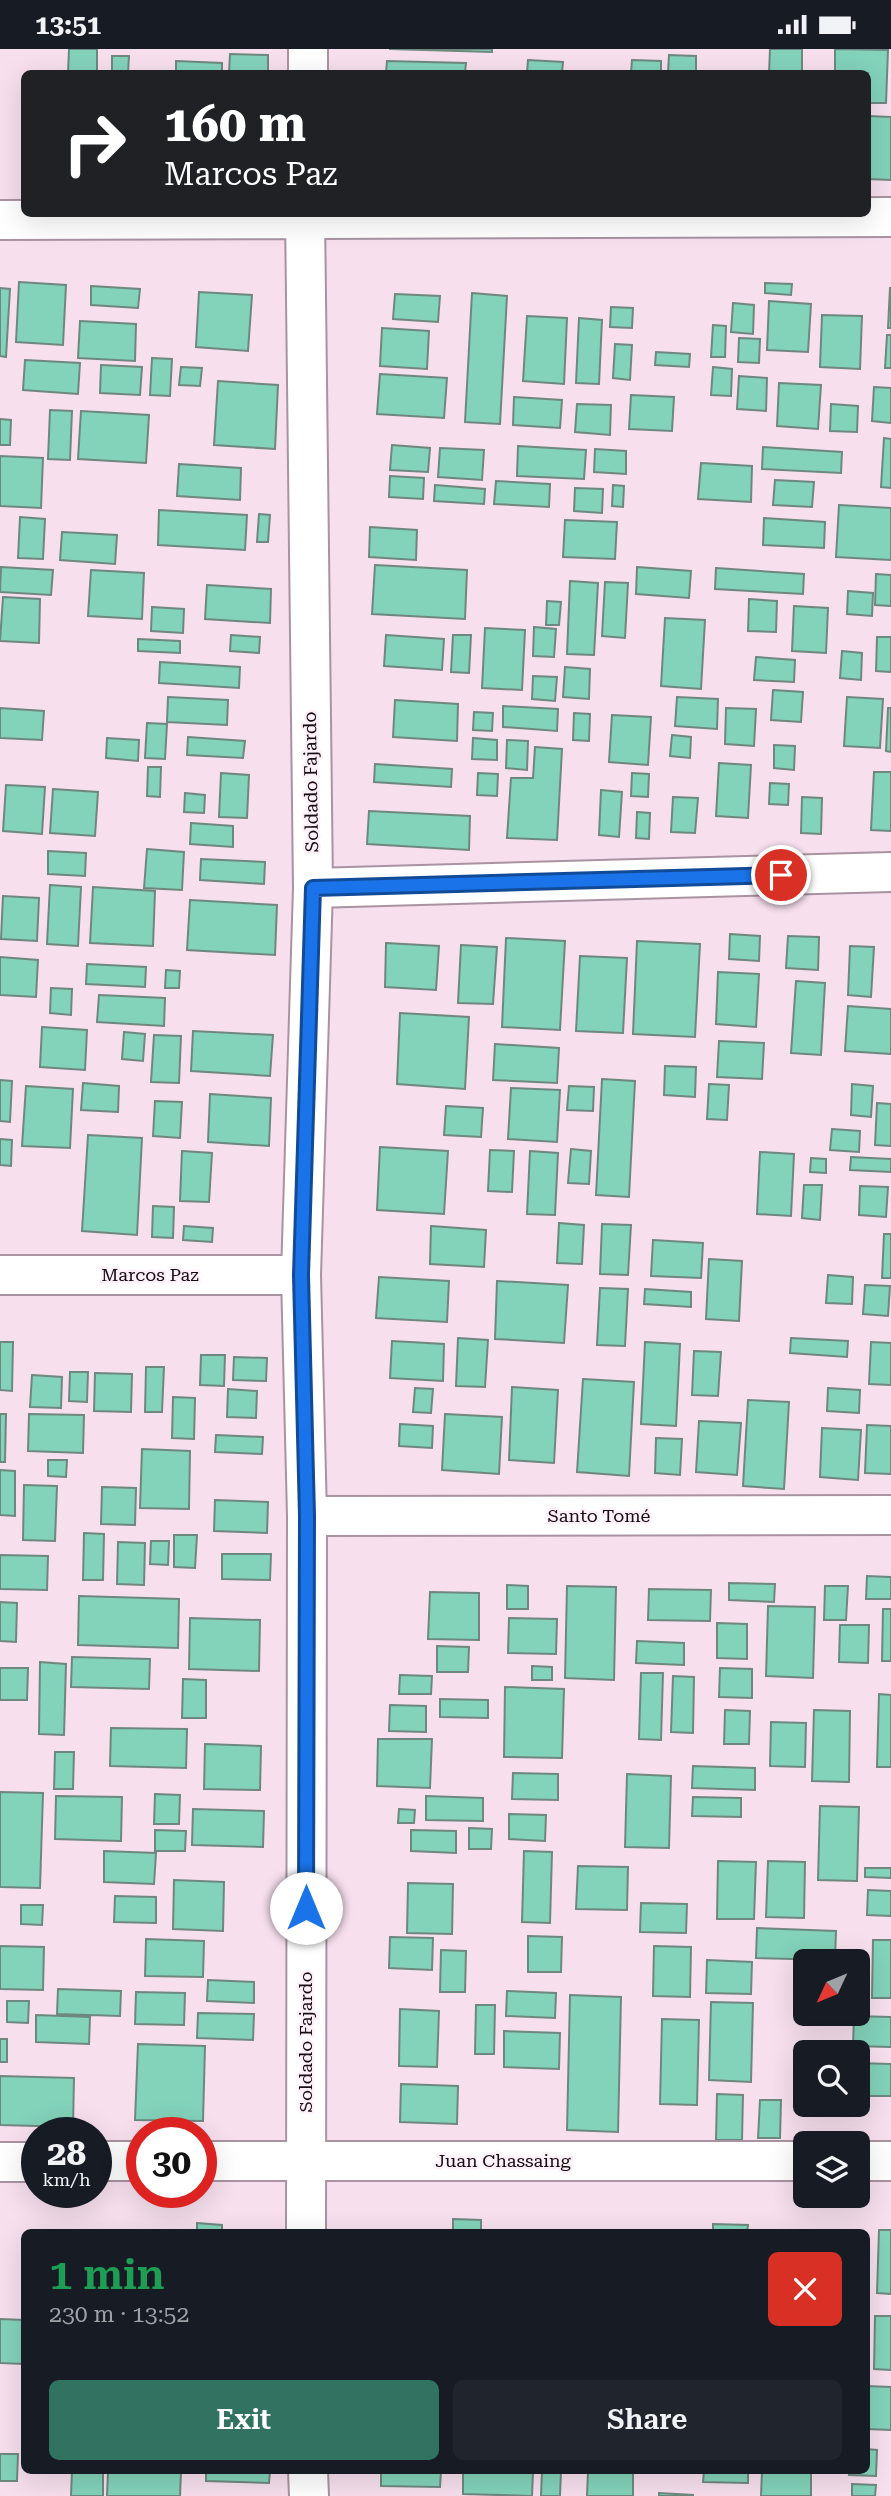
<!DOCTYPE html>
<meta charset="utf-8">
<style>
:root{--surface:#171b24;--page:#20242c;--text:#f1f3f6;--muted:#9ea1a6;--accent:#327261}
body{margin:0;font-family:"Roboto Serif",serif;background:var(--page);color:var(--text);height:100vh;display:flex;flex-direction:column;font-size:26px;white-space:nowrap}
*{box-sizing:border-box;margin:0}
p{font-size:23px;color:var(--muted)}
.icon{flex:none;width:38px;height:38px;fill:none;stroke:currentColor;stroke-width:2;stroke-linecap:round;stroke-linejoin:round}
.map{position:relative;flex:1;overflow:hidden}
.details{position:absolute;left:21px;top:2180px;width:849px;height:245px;display:flex;flex-direction:column;background:var(--surface);border-radius:10px;box-shadow:0 7px 28px #0002}
.details>*{flex:none}
.hud{position:absolute;left:21px;top:21px;width:850px;height:147px;border-radius:10px;box-shadow:0 7px 28px #0002;background:#202124;color:#fff;overflow:hidden}
.needle{width:46px;rotate:226deg}
.controls{position:absolute;left:793px;top:1900px;display:grid;gap:14px}
.controls a{display:grid;place-items:center;width:77px;height:77px;border-radius:10px;background:var(--surface);box-shadow:0 7px 28px #0002;font-size:35px}
.speed{position:absolute;left:21px;top:2068px;display:flex;gap:14px;font-size:35px;font-weight:700;text-align:center}
.speed>*{display:grid;place-content:center;width:91px;height:91px;border-radius:50%;background:var(--surface);box-shadow:0 7px 28px #0002;line-height:1}
.speed small{font-size:18px;font-weight:400}
.speed .limit{border:10px solid #d22;background:#fff;color:#111}
.pin{position:absolute;display:grid;place-items:center;width:60px;height:60px;color:#fff;margin:-30px;border:4px solid #fff;border-radius:50%;box-shadow:0 2px 7px #0007}
.me{position:absolute;width:77px;margin:-38px;rotate:0deg;stroke-linejoin:round;filter:drop-shadow(0 0 5px #0008)}
.turn{display:flex;align-items:center;gap:24px;height:147px;padding:0 28px;font-size:32px}
.turn .icon{width:91px;height:91px;stroke-width:2.5}
.turn b{display:block;font-size:49px;line-height:60px}
.round{display:grid;place-items:center;flex:none;width:74px;height:74px;border-radius:10px;background:var(--page)}
.head{display:flex;align-items:center;justify-content:space-between;height:119px;padding:0 28px}
h1{font-size:42px;font-weight:600;line-height:52px;color:#1e9e55}
.action{display:flex;gap:14px;margin-top:auto;padding:14px 28px}
.action a{flex:1;height:80px;border-radius:10px;background:var(--accent);color:#fff;font-size:28px;font-weight:600;line-height:80px;text-align:center}
.action a+a{background:var(--page);color:var(--text)}
.status{display:flex;justify-content:space-between;align-items:center;height:49px;padding:0 35px;background:var(--surface);direction:ltr}
.status svg{height:19px;fill:currentColor}
.map>svg:first-child{display:block}
.building{fill:#83d2ba;stroke:#6e887f;stroke-width:2}
.lines{fill:none;stroke-linecap:round;stroke-linejoin:round}
.street-casing{stroke:#a993a1;stroke-width:42}
.street{stroke:#fff;stroke-width:38}
.route-casing{stroke:#114b97;stroke-width:18}
.route{stroke:#1a73e8;stroke-width:12}
.labels{text-anchor:middle;stroke-width:5;stroke-linejoin:round;paint-order:stroke}
.street-label{font-size:18px;fill:#140d12;stroke:#fef0f8}
</style>
<div class="status"><b>13:51</b><svg viewBox="0 0 49 12"><path d="M0 12V9h3v3zM5 12V6h3v6zM10 12V3h3v9zM15 12V0h3v12zM26 1h20v11H26zM47 4h2v5h-2z"/></svg></div>
<div class="map">
<svg width="891" height="2447" viewBox="0 0 891 2447">
<rect width="100%" height="100%" fill="#f7dfee"/>
<path class="building" d="M69,0H97V24H68Z
M389,0H492V3Z
M770,0H802V24H769Z
M835,0L888,1L886,54H868V24H835Z
M230,5L268,6V24H229Z
M669,6L696,7V24H668Z
M112,7H129L128,24H112Z
M528,11L563,13L562,24H527Z
M632,11L661,12V24H631Z
M176,12L222,14V24H176Z
M387,12L466,14L465,24H386Z
M868,67L891,68V131L868,130Z
M19,233L66,236L63,296L16,293Z
M765,234L792,235L791,246L765,244Z
M91,237L140,240L138,259L91,256Z
M0,239L10,240L6,308L0,307Z
M890,239H891V279H888Z
M199,243L252,246L248,302L196,298Z
M472,244L507,247L500,375L465,373Z
M395,245L440,247L438,273L393,270Z
M769,252L811,255L808,303L767,301Z
M733,254L754,256L753,285L731,283Z
M611,258L633,259L632,279L610,278Z
M822,266L862,267L860,320L820,318Z
M527,267L567,269L564,335L523,332Z
M579,269L602,271L599,335L576,334Z
M80,272L136,275L135,312L78,309Z
M713,276L726,277L725,308H711Z
M382,279L429,282L427,320L380,317Z
M887,286H891V319H885Z
M739,289L760,290L759,314L738,313Z
M615,295L632,296L630,331L613,329Z
M656,303L690,305L689,318L655,316Z
M152,309L172,310L170,347L150,346Z
M25,311L80,314L78,345L23,341Z
M101,316L142,318L140,346L100,344Z
M181,318L202,319L200,337L179,336Z
M713,318L732,320L731,347L711,346Z
M380,325L447,329L444,369L377,365Z
M739,327L767,329L766,362L737,360Z
M218,332L278,336L275,400L214,396Z
M779,334L821,336L818,380L777,377Z
M874,338L891,339V374L872,372Z
M631,346L674,348L672,382L629,380Z
M514,348L562,351L560,379L513,376Z
M577,355L611,356L610,386L575,383Z
M831,355L858,357L857,383L830,382Z
M50,361L72,362L70,411L48,410Z
M81,362L149,366L146,414L78,410Z
M0,370L11,371L10,396H0Z
M884,389L891,390V439L881,438Z
M392,396L430,399L428,423L390,421Z
M518,397L586,401L584,430L517,427Z
M763,398L842,403L841,424L762,420Z
M440,399L484,401L482,431L438,428Z
M595,400L626,402V425L594,423Z
M0,407L43,409L41,459L0,457Z
M701,414L752,417L751,453L698,450Z
M179,415L241,419L240,451L177,447Z
M390,427L424,429L423,450L389,448Z
M775,431L814,433L812,458L773,456Z
M496,432L550,435L549,458L494,455Z
M435,436L485,440L484,455L434,452Z
M613,436L624,437L623,458L612,457Z
M575,439L603,440L602,464L574,462Z
M839,456L891,459V511L836,508Z
M159,461L247,466L245,501L158,496Z
M259,465L270,466L268,493H257Z
M20,468L45,470L43,510L18,509Z
M764,469L825,473L824,499L763,496Z
M565,471L617,473L615,510L563,508Z
M370,478L417,481L416,511L369,508Z
M62,483L117,486L115,515L60,511Z
M375,516L467,521L465,570L372,565Z
M1,518L53,521L51,546L0,543Z
M637,518L691,522L689,549L636,545Z
M716,519L804,525L803,545L715,540Z
M91,521L144,524L142,570L88,567Z
M876,525L891,526V557L875,556Z
M570,532L598,534L594,606L567,605Z
M605,533L628,534L625,589L602,587Z
M207,536L271,540L270,574L205,570Z
M848,542L873,544L872,567L847,565Z
M3,548L40,550L39,594L0,592Z
M749,550L777,552L776,583L748,582Z
M547,552L561,553L559,576H546Z
M794,557L828,559L826,604L792,602Z
M152,558L184,560L183,584L151,582Z
M665,569L705,571L701,640L661,637Z
M534,578L556,580L554,608L533,607Z
M485,579L525,581L522,641L482,639Z
M231,586L260,588L259,604L230,602Z
M386,586L444,590L442,621L384,617Z
M453,586H471L469,624L451,623Z
M877,588H891V623L876,622Z
M138,590L180,592V604L138,602Z
M842,602L862,604L861,631L840,629Z
M756,608L795,611L794,633L754,631Z
M160,613L240,618L239,639L159,634Z
M565,618L590,620L589,650L563,648Z
M533,627L557,628L555,652L532,650Z
M773,641L803,643L801,673L771,671Z
M168,648L228,651L227,676L167,673Z
M677,648L718,650L717,680L675,677Z
M847,648L883,650L880,699L844,697Z
M395,651L458,655L457,692L393,688Z
M503,657L558,660L557,682L503,678Z
M0,659L44,662L42,691L0,689Z
M726,659L756,660L754,697L725,695Z
M888,659H891V703L886,702Z
M474,663L493,664L492,682L473,681Z
M574,664L590,665L589,692L573,691Z
M612,666L651,668L648,716L609,713Z
M147,674L167,675L165,710L145,709Z
M672,686L691,688L690,709L670,707Z
M188,688L245,692L243,709L187,706Z
M107,689L139,691L138,712L106,709Z
M473,689L497,691V711L472,710Z
M507,691L528,692L527,721L506,719Z
M774,696L795,697L794,721L774,719Z
M535,698L562,700L557,791L507,789L511,729H533Z
M719,714L751,716L748,769L716,767Z
M375,715L452,720L451,738L374,733Z
M148,718H161L160,748L147,747Z
M874,723H891V782L871,781Z
M221,724L249,726L247,769L219,768Z
M478,724L498,725L497,747L477,746Z
M632,724L649,725L648,748L631,747Z
M770,734L789,735L788,756L769,755Z
M6,736L45,738L42,785L3,782Z
M53,740L98,743L95,787L50,784Z
M601,741L622,743L619,788L599,786Z
M185,744L205,746L204,764L184,763Z
M673,748L698,749L695,784L671,783Z
M802,748L822,749L821,785L801,784Z
M369,762L470,767L469,801L367,795Z
M637,763L650,764L649,790L636,789Z
M191,774L233,777V798L190,795Z
M147,800L184,803L182,841L144,839Z
M48,802L86,804L85,827L48,825Z
M201,810L265,813L264,835L200,831Z
M50,836L81,838L78,897L47,895Z
M93,838L155,842L153,897L90,894Z
M3,847L39,849L37,892L1,890Z
M190,851L277,856L275,906L187,901Z
M730,885L760,887L759,912L729,910Z
M788,887L819,888L818,921L786,919Z
M506,889L565,892L560,981L502,978Z
M637,892L700,895L695,988L633,985Z
M386,894L439,897L436,941L385,938Z
M461,896L497,898L493,955L458,954Z
M850,897L874,898L871,948L848,946Z
M580,907L627,909L623,984L576,982Z
M0,908L38,911L36,948L0,946Z
M87,915L146,918L145,938L86,935Z
M166,921L180,922L179,939H165Z
M718,923L759,925L756,978L716,975Z
M796,932L825,934L821,1006L791,1004Z
M51,939L72,940L71,966L50,964Z
M99,946L165,949L164,977L97,973Z
M848,957L891,960V1005L845,1002Z
M400,964L469,968L465,1040L397,1035Z
M42,978L87,981L85,1021L40,1018Z
M193,982L273,986L270,1027L191,1022Z
M124,983L145,985L143,1012L122,1010Z
M154,986L181,987L179,1034L151,1033Z
M719,992L764,994L762,1030L717,1028Z
M495,995L559,999L557,1034L493,1031Z
M665,1017L696,1018L695,1048L664,1046Z
M602,1030L635,1032L629,1148L596,1146Z
M0,1031L12,1032L10,1073L0,1072Z
M83,1034L119,1037L118,1063L81,1061Z
M709,1035L729,1036L727,1071L707,1070Z
M852,1035L873,1037L871,1068L851,1066Z
M26,1037L73,1040L70,1099L22,1097Z
M569,1037L594,1038L593,1062L567,1061Z
M511,1039L560,1041L557,1093L508,1090Z
M210,1045L271,1049L269,1097L208,1093Z
M155,1052L182,1053L180,1089L153,1087Z
M877,1054L891,1055V1097L875,1096Z
M446,1057L483,1059L481,1088L444,1086Z
M832,1080L860,1082L859,1103L830,1101Z
M88,1086L142,1089L137,1186L82,1182Z
M0,1090L12,1091L11,1117L0,1116Z
M380,1098L448,1102L444,1165L377,1161Z
M571,1100L591,1102L589,1135L568,1134Z
M490,1101L514,1102L512,1143L488,1142Z
M182,1102L212,1104L209,1153L180,1152Z
M530,1102L558,1104L555,1166L527,1165Z
M760,1103L794,1105L791,1167L757,1165Z
M851,1108L891,1110V1123L850,1121Z
M811,1109L826,1110V1124L810,1123Z
M804,1136H822L820,1171L802,1169Z
M860,1137L888,1138L886,1168L859,1166Z
M153,1157L174,1158L173,1189L152,1188Z
M559,1174L584,1176L582,1215L557,1214Z
M602,1175L631,1176L628,1226L600,1225Z
M184,1177L213,1179L212,1193L183,1191Z
M431,1177L486,1181L484,1218L430,1215Z
M884,1185H891V1229H882Z
M653,1191L703,1194L701,1229L651,1227Z
M709,1210L742,1212L739,1272L706,1270Z
M828,1226L853,1228L852,1255L826,1254Z
M379,1228L449,1232L447,1273L376,1269Z
M497,1232L568,1236L564,1294L495,1290Z
M865,1236L890,1237L888,1267L863,1265Z
M600,1239L628,1240L625,1297L597,1296Z
M645,1240L691,1243V1258L644,1255Z
M458,1289L488,1291L485,1338L456,1337Z
M791,1289L848,1292L847,1308L790,1304Z
M392,1292L444,1295L443,1332L390,1329Z
M0,1293H13L12,1342L0,1341Z
M645,1293L680,1295L676,1377L641,1375Z
M871,1293L891,1294V1336L869,1335Z
M694,1302L721,1303L718,1347L692,1346Z
M201,1306H225L224,1337L200,1336Z
M234,1308L267,1309L266,1332L233,1331Z
M146,1318H164L162,1363H145Z
M70,1323H88L87,1353L69,1352Z
M95,1324L132,1325L131,1363L94,1362Z
M32,1326L62,1328L61,1359L30,1358Z
M583,1330L634,1333L629,1427L577,1423Z
M512,1338L558,1341L554,1414L509,1411Z
M415,1339L433,1340L431,1364L413,1363Z
M828,1339L860,1341L859,1364L827,1362Z
M228,1340L257,1342L256,1369L227,1368Z
M173,1348L195,1349L194,1390L172,1389Z
M748,1351L789,1353L784,1440L743,1437Z
M0,1365H6L5,1413H0Z
M29,1365L84,1366L83,1404L28,1402Z
M445,1365L502,1368L499,1425L442,1421Z
M699,1372L741,1374L737,1426L696,1423Z
M400,1375L433,1377L432,1399L399,1397Z
M867,1376L891,1377V1425L865,1424Z
M822,1379L861,1381L858,1431L820,1428Z
M216,1386L263,1388L262,1405L215,1403Z
M656,1389L682,1390L680,1426L655,1424Z
M142,1400L190,1402L189,1460L140,1459Z
M48,1411H67L66,1428L48,1427Z
M0,1421L15,1422V1467L0,1466Z
M24,1436L57,1437L55,1492L23,1491Z
M102,1438L136,1439L135,1476L101,1475Z
M215,1451L268,1453L267,1484L214,1482Z
M84,1484L104,1485L103,1531H83Z
M174,1486H197L195,1519L174,1518Z
M151,1492H169L168,1516L150,1515Z
M118,1493L145,1494L144,1536L117,1535Z
M222,1505H271L270,1531L222,1530Z
M0,1506L48,1507L47,1541L0,1540Z
M867,1527L891,1528V1550H866Z
M729,1534L775,1535L774,1553L729,1551Z
M507,1536L528,1537V1560H507Z
M567,1537L616,1538L614,1631L565,1629Z
M825,1537H848L846,1571H824Z
M649,1540L711,1541L710,1572L648,1571Z
M430,1543L479,1544V1591L428,1590Z
M79,1547L179,1550L178,1599L78,1596Z
M0,1553L17,1554L16,1593L0,1592Z
M768,1557L815,1558L813,1629L766,1627Z
M883,1560H891V1612H882Z
M190,1569L260,1571L259,1622L189,1620Z
M509,1569L557,1570L556,1605L508,1604Z
M717,1574L747,1575V1610L717,1609Z
M840,1576H869L868,1614L839,1613Z
M637,1592L684,1594V1616L636,1614Z
M437,1597L469,1598L468,1623H437Z
M72,1608L150,1610L149,1640L71,1638Z
M40,1613L66,1615L64,1686L39,1685Z
M532,1617L552,1618V1631H532Z
M0,1619H28L27,1651H0Z
M720,1619L752,1620V1649L719,1648Z
M641,1624H663L661,1691L639,1690Z
M400,1626L432,1627L431,1645H399Z
M673,1627L694,1628L693,1684L671,1683Z
M183,1630L206,1631V1669H182Z
M505,1638L564,1640L562,1709L504,1708Z
M879,1645L891,1646V1718H877Z
M440,1650L488,1651V1669L440,1668Z
M390,1656L426,1657V1683L389,1682Z
M725,1661L750,1662L749,1695H724Z
M814,1661L850,1662L849,1733L812,1732Z
M771,1673L806,1674L805,1718L770,1717Z
M111,1679L187,1680L186,1719L110,1717Z
M378,1690H432L430,1739L377,1737Z
M205,1695L261,1697L260,1741L204,1740Z
M55,1703H74L73,1740H54Z
M693,1717L755,1719V1741L692,1739Z
M513,1724L558,1725V1751L512,1750Z
M627,1725L671,1727L669,1799L625,1798Z
M0,1743L43,1744L40,1839L0,1838Z
M155,1745L180,1746L179,1775H154Z
M56,1747L122,1748L121,1792L55,1790Z
M426,1747L483,1749V1772L426,1771Z
M693,1748L741,1749V1768L692,1767Z
M820,1757L859,1758L857,1832L818,1831Z
M193,1760L264,1762L263,1798L192,1796Z
M399,1760L415,1761L414,1774H398Z
M509,1765L546,1766L545,1792L509,1790Z
M469,1779L492,1780L491,1800H469Z
M155,1781L186,1782L185,1802H155Z
M411,1781L456,1782V1804L411,1802Z
M104,1802L156,1804L154,1835L104,1833Z
M524,1802L552,1803L550,1874L522,1873Z
M718,1812L756,1813L754,1870H717Z
M768,1812L805,1813L804,1869L766,1868Z
M578,1817L628,1818L627,1861L576,1860Z
M865,1819H891V1829L865,1828Z
M174,1831L224,1833L223,1882L173,1880Z
M408,1834L453,1835L452,1885L407,1884Z
M868,1841L891,1842V1867L867,1866Z
M115,1847L156,1848V1874L114,1873Z
M641,1854L687,1855L686,1884L640,1883Z
M21,1856H43L42,1876L21,1875Z
M757,1879L836,1882L835,1911L756,1909Z
M528,1887L562,1888L561,1923H528Z
M390,1888L433,1889L432,1921L389,1919Z
M146,1890L204,1892L203,1928L145,1927Z
M873,1891H891V1949H872Z
M0,1897L44,1898L43,1941L0,1940Z
M654,1897L691,1898L690,1948L653,1947Z
M441,1901L466,1902L465,1943H440Z
M707,1911L752,1913L751,1945L706,1944Z
M208,1931L254,1933V1954L207,1952Z
M58,1940L121,1942L120,1967L57,1965Z
M507,1942L556,1944L555,1969L506,1967Z
M136,1943L185,1944L184,1976L135,1975Z
M570,1946L621,1948L618,2083L567,2081Z
M7,1952H29L28,1974L7,1973Z
M711,1953L753,1954L751,2033L709,2031Z
M476,1956H495L494,2005H475Z
M400,1960L439,1962L437,2018L399,2017Z
M198,1964L254,1965L253,1991L197,1989Z
M36,1966L90,1968L89,1995L36,1993Z
M854,1967L891,1968V1998L853,1997Z
M662,1970L699,1971L697,2056L660,2055Z
M504,1982L560,1984L559,2020L504,2018Z
M0,1990H7V2013H0Z
M138,1995L205,1997L203,2072L135,2071Z
M858,2014L891,2015V2047H858Z
M0,2027L74,2029L73,2078L0,2076Z
M401,2035L458,2037L457,2075L400,2073Z
M717,2045L743,2046L742,2091H716Z
M760,2051H781L780,2089H758Z
M453,2170L481,2171V2184H453Z
M197,2174L222,2176V2184H197Z
M713,2175L748,2176L747,2184H713Z
M879,2181H891V2245L877,2244Z
M866,2193H869L868,2238H866Z
M875,2267H891V2321L874,2320Z
M0,2270L24,2271V2315L0,2314Z
M866,2337L891,2338V2381L866,2380Z
M866,2400L877,2401L876,2427L849,2426L850,2422H866Z
M0,2405H18L17,2432H0Z
M72,2422H103V2447H71Z
M108,2422H181L180,2447H107Z
M206,2422H270L269,2434L206,2432Z
M381,2422H441L440,2438L381,2437Z
M463,2422H533L532,2447L463,2445Z
M542,2422H561L560,2447H541Z
M588,2422H633V2447H587Z
M704,2422H748V2434L703,2433Z
M762,2422H811V2447H761Z
M852,2435L876,2436L875,2447H852Z
M659,2444L693,2446V2447H659Z"/>
<g class="lines">
<g class="street-casing">
<path id="street" d="M308,24V0
M305,164L313,839L301,1226L307,1467L306,2184
M0,171L891,168
M313,839L891,823
M0,1226H301
M307,1467L891,1466
M96,2112H142
M201,2112H805
M858,2112H891
M0,2113H37
M308,2422L309,2447"/>
</g>
<use href="#street" class="street"/>
</g>
<g class="lines">
<g class="route-casing">
<path id="route" d="M306,1859L307,1467L301,1226L313,839L781,826"/>
</g>
<use href="#route" class="route"/>
</g>
<g class="labels">
<g class="street-label">
<text transform="translate(311 733) rotate(-91)" y="6">Soldado Fajardo</text>
<text x="150" y="1232">Marcos Paz</text>
<text x="599" y="1473">Santo Tomé</text>
<text transform="translate(306 1993) rotate(-90)" y="6">Soldado Fajardo</text>
<text x="503" y="2118">Juan Chassaing</text>
</g>
</g>
</svg>
<div class="controls">
<a><svg class="needle" viewBox="-14 -14 28 28"><path d="M0-13l5 13h-10z" fill="#e53935"/><path d="M0 13l5-13h-10z" fill="#9ea1a6"/></svg></a>
<a><svg class="icon" aria-label="search" viewBox="0 0 24 24"><circle cx="10" cy="10" r="6"/><path d="M15 15l6 6"/></svg></a>
<a><svg class="icon" aria-label="layers" viewBox="0 0 24 24"><path d="M12 4l9 5-9 5-9-5zM3 14l9 5 9-5"/></svg></a>
</div>
<div class="speed"><div>28<small>km/h</small></div><div class="limit">30</div></div>
<div class="pin" style="left:781px;top:826px;background:#d93025"><svg class="icon" aria-label="arrive" viewBox="0 0 24 24"><path d="M6 21V4h12l-3 4 3 4H6"/></svg></div>
<svg class="me" style="left:306px;top:1859px" viewBox="-20 -20 40 40"><circle r="19" fill="#fff"/><path d="M0-13L10 11 0 6-10 11z" fill="#1a73e8"/></svg>
<div class="hud">
<div class="turn"><svg class="icon" aria-label="right" viewBox="0 0 24 24"><path d="M7 20v-9h11M14 6l5 5-5 5"/></svg><div><b>160 m</b>Marcos Paz</div></div>
</div>
<section class="details">
<div class="head"><div><h1>1 min</h1><p>230 m · 13:52</p></div><a class="round" style="background:#d93025;color:#fff"><svg class="icon" aria-label="close" viewBox="0 0 24 24"><path d="M6 6l12 12M18 6L6 18"/></svg></a></div>
<div class="action"><a>Exit</a><a>Share</a></div>
</section>
</div>
